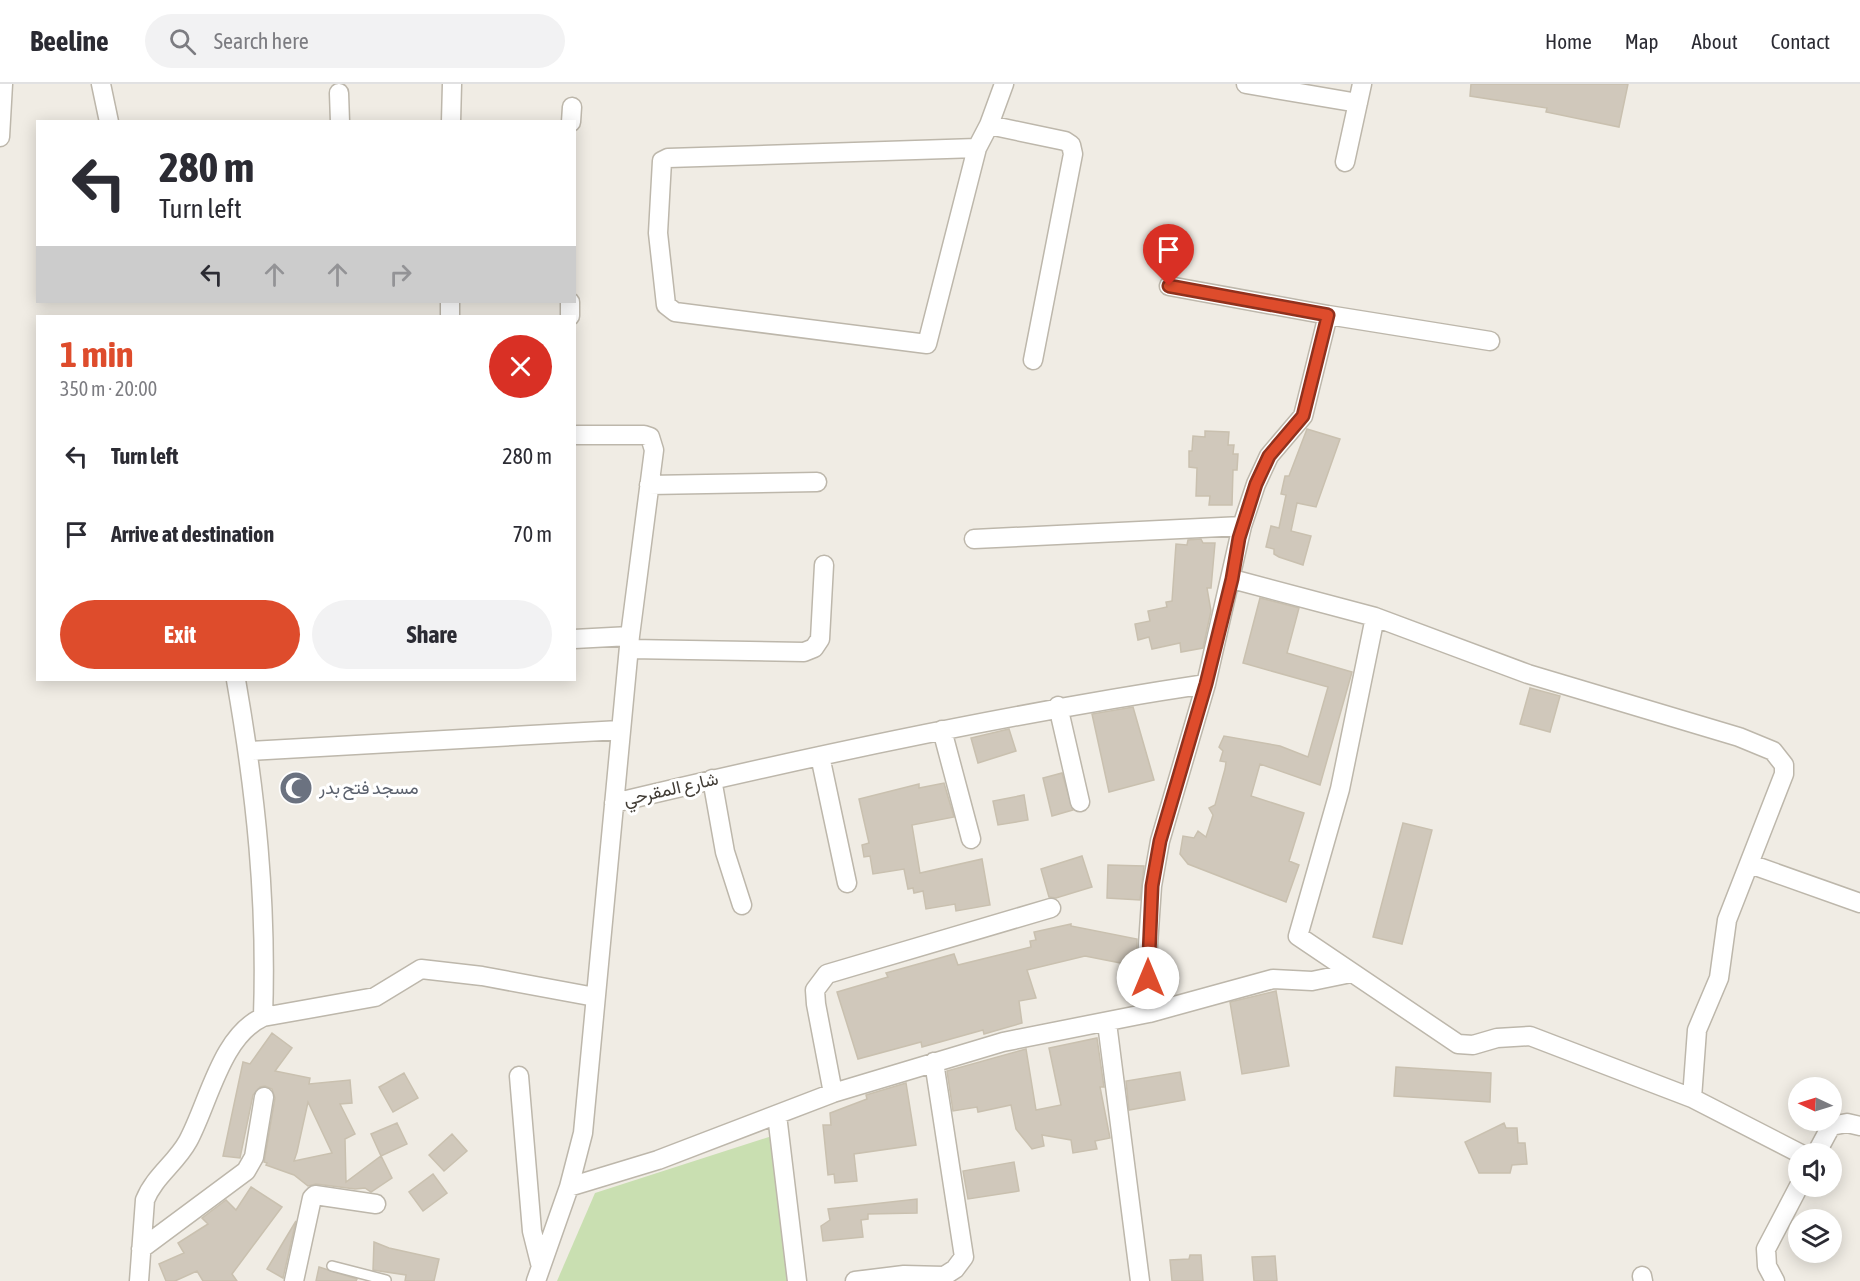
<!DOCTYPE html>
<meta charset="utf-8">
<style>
:root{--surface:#fff;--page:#f2f2f3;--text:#2b2b33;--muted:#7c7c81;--line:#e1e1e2;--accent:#de4c2c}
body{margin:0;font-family:"Asap Condensed",Vazirmatn,sans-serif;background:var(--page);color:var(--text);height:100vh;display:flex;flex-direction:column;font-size:22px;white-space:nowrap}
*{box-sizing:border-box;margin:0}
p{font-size:20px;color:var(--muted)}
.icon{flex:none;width:33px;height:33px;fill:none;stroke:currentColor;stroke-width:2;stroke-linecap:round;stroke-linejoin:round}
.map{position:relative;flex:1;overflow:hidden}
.panel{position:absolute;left:36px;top:231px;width:540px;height:366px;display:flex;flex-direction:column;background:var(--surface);border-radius:0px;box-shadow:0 3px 15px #0003}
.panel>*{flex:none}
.top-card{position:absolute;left:36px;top:36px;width:540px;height:183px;border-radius:0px;box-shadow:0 3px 15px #0003;background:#fff;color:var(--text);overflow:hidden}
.needle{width:39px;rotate:274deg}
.tools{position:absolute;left:1788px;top:993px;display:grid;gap:12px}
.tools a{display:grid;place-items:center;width:54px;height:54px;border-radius:50%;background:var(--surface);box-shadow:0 3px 15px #0003;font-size:30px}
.pin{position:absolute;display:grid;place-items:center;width:51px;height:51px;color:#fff;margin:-62px -26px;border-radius:50% 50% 50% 0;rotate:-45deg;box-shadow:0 0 6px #0007}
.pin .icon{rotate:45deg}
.me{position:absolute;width:66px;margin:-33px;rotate:0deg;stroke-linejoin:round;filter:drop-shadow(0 0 4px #0008)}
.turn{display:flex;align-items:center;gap:21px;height:126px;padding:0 24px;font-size:27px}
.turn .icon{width:78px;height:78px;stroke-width:2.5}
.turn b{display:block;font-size:42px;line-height:51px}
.lanes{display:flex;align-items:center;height:57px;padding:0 24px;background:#0003;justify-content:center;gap:30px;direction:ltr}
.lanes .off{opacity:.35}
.round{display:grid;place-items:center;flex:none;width:63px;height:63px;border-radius:32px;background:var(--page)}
.head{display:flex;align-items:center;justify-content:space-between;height:102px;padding:0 24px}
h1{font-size:36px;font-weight:700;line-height:45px;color:var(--accent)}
.cta{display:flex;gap:12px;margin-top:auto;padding:12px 24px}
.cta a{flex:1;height:69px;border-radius:36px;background:var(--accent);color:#fff;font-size:24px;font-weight:700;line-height:69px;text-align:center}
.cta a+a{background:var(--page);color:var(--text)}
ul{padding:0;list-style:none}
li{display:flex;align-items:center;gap:18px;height:78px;padding:0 24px}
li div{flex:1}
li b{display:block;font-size:22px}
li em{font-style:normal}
header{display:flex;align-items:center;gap:36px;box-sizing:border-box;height:84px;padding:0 30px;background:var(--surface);border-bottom:2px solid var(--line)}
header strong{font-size:28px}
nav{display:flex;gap:33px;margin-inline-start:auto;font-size:21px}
.search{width:420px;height:54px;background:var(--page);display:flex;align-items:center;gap:15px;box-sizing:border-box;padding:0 21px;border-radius:33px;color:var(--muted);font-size:22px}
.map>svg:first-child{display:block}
.green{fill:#c9dfb1}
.building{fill:#d0c8bb;stroke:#c9c0af;stroke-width:1.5;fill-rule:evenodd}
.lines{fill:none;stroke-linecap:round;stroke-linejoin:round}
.service-casing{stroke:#bdb7ab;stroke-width:12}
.minor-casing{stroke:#bdb7ab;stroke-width:21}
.service{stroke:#fff;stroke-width:9}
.minor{stroke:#fff;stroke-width:18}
.route-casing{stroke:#90311d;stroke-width:15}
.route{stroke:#de4c2c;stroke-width:10}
.labels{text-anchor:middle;stroke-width:6;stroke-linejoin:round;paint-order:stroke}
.worship-label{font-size:18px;fill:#5b616d;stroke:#fff;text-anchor:start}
.street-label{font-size:18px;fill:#413c35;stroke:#fff}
</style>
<header>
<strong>Beeline</strong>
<div class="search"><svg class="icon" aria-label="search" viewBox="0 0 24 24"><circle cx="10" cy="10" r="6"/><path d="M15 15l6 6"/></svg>Search here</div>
<nav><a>Home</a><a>Map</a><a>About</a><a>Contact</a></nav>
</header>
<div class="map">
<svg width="1860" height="1197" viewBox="0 0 1860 1197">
<rect width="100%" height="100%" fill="#f0ece4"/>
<path class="green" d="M775,1051L792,1197H557L595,1109Z"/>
<path class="building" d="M1471,0H1628L1619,43L1546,28L1547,24L1470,12Z
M1307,345L1340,355L1316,423L1297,419L1291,447L1311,452L1303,481L1279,473L1274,470V465L1266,463L1271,442L1279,444L1286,411L1281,410L1285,392H1289Z
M1205,347L1229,348L1228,361H1234L1233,370H1238L1237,386H1233L1232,421H1209L1210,412H1196L1197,384L1189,383V367H1192L1193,352L1205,353Z
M1201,455L1203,459H1215L1211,504H1207L1211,527L1203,564L1181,568L1180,559L1152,565L1149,553L1138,556L1135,540L1150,537L1148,527L1167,523L1166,518L1172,517L1176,460L1187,461L1188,456Z
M1260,514L1299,524L1287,569L1352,588L1320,701L1260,680L1251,712L1304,729L1289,777L1299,781L1286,818L1188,780L1180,770L1183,752L1194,754L1198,747L1206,753L1213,731L1209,724L1215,721L1225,685L1226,678L1220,677L1223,667L1219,663L1224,652L1280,662L1308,673L1328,603L1243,579Z
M1530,604L1560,612L1550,648L1520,640Z
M1133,623L1154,696L1109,708L1092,630Z
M1009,645L1016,667L978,679L971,654Z
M1062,689L1073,726L1052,732L1043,694Z
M944,699L954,733L912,741L920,789L982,775L990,821L956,827L955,820L926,825L923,807L914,809L913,804L908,805L904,785L873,790L870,772L864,773L862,761L869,759L859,715L919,700V704Z
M1024,711L1028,736L998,741L993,717Z
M1403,739L1432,746L1402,860L1373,853Z
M1082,772L1092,803L1056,814L1049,813L1041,785Z
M1108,781L1144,782L1140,816L1107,814Z
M1071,840V842L1137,855L1136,882L1085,872L1027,886L1036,914L1019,917L1022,939L984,950L983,946L922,963L921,958L858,975L837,908L888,893L886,889L954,870L958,881L1031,863L1030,857L1036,856L1034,848Z
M1276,907L1289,982L1242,990L1230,918Z
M272,949L292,964L275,987L310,994L309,1000L350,996L352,1019L340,1020L355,1050L345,1055L346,1098L381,1072L392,1094L371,1108L365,1104L355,1105L316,1100L308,1102L294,1091L266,1081L267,1079L264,1078L275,1014L272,1005L265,1002L260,1003L253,1011L240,1074L223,1072L243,978L250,980ZM308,1018L332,1069L294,1077L297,1068Z
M1097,954L1104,1003H1100L1110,1054L1095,1057L1097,1065L1073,1069L1071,1056L1042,1051L1044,1062L1032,1065L1016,1045L1011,1021L978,1028L977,1023L953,1027L947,987L1026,965L1036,1026L1061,1021L1049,964Z
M1396,983L1491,989L1490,1018L1394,1012Z
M1180,988L1185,1016L1129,1026L1126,997Z
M404,989L418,1014L393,1028L379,1003Z
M906,999L916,1061L854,1070L857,1097L835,1099L834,1090L828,1091L823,1041H831L830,1029L867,1015L866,1011Z
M397,1039L407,1060L381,1072L371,1050Z
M1504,1039L1506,1044H1517L1518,1059H1525L1527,1080L1512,1081L1510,1089H1479L1465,1058Z
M452,1050L467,1067L444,1087L429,1071Z
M1014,1078L1019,1107L968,1115L963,1087Z
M433,1090L447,1109L423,1127L409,1108Z
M251,1103L282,1123L232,1190L237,1197H203L197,1187L175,1197H166L159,1180L184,1169L178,1159L208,1140L202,1134L226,1116L236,1126Z
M917,1115V1129L868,1130V1135L861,1136L863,1153L823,1157L821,1142L830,1136L828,1125Z
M296,1137L283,1194L267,1185Z
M374,1158L389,1164L439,1175L434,1197H405L406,1191L373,1186Z
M1190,1171H1201L1203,1197H1172L1170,1176L1189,1175Z
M1275,1172L1277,1197H1254L1252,1173Z
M319,1183L357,1195L356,1197H316Z"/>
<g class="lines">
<g class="service-casing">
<path id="service" d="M332,1182L386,1196"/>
</g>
<g class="minor-casing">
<path id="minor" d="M101,0L109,38
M1246,0L1358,19
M339,9L340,38
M451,38L452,0
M571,38L572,23
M989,41L1065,57L1071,61L1073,70L1033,276
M0,53L3,0
M977,64L668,74L662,77L658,149L666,221L675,228L927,260L977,64L989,41L1004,0
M1345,78L1362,0
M1169,202L1328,231
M450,232V218
M570,232V218
M649,401L817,398
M974,455L1242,442
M1232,495L1375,533L1528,590L1739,653L1773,667L1784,681V690L1727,836L1719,894L1697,946L1692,1014L1801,1070
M1375,533L1340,705L1298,852L1458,960L1473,961L1497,954L1530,952L1692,1014
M574,555L630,552
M630,565L804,568L814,564L820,555L824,481
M236,596C256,710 267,816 263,933
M1058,622L1080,718
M942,646L971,755
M249,667L620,646
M820,672L847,799
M712,695L725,768L742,821
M614,719C810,672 1007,630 1206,600
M1750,780L1860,819
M1149,929L1147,876L1152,802L1160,757L1206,600L1242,442L1256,400L1269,372L1303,332L1328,231L1490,257
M1107,939L1140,1197
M519,992L532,1147L541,1183
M833,1009L816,920L815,906L827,890L1051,824
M777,1031L797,1197
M1816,1070L1831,1042L1847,1039L1860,1042
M569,1103L658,1076L833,1009L1003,958L1149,929L1273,895L1312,897L1351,889
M141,1165L246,1087L254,1073L264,1013
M1642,1192L1643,1197
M139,1197L145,1116C154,1093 176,1079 188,1057C209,1018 221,952 263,933L375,913L421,885L482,892L595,913
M294,1197L312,1114L315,1111L376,1120
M536,1197L569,1103L583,1049L630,552L654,366L650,353L644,351H574
M855,1197L904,1191L944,1192L955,1185L964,1173L934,978
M1775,1197L1767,1182L1766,1165L1799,1102"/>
</g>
<use href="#service" class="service"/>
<use href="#minor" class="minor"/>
</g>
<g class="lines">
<g class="route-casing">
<path id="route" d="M1148,894L1152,802L1160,757L1206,600L1232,495L1239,454L1256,400L1269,372L1303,332L1328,231L1169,202"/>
</g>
<use href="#route" class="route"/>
</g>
<defs>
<g id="mosque-disc" transform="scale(1.725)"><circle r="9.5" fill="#6b7280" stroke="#fff"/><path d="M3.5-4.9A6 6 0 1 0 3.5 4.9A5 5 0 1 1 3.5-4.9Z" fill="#fff"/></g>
</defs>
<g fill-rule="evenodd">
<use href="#mosque-disc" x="296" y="704"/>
</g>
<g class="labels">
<g class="worship-label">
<text x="319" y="710">مسجد فتح بدر</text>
</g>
<g class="street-label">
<text transform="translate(671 705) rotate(-13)" y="6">شارع المقرحي</text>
</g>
</g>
</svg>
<div class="tools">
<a><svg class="needle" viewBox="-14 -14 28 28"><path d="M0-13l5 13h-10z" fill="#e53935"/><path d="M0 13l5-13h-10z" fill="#7c7c81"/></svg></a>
<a><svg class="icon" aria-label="sound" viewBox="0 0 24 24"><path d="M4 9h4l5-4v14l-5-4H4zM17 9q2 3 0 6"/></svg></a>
<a><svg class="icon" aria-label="layers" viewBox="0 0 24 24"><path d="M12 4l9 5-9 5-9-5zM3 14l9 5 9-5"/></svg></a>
</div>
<div class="pin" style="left:1169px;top:202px;background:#d93025"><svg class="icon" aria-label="arrive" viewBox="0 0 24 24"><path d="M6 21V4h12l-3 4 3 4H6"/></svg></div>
<svg class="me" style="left:1148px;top:894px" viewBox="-20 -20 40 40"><circle r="19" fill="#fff"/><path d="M0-13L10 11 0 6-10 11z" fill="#de4c2c"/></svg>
<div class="top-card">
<div class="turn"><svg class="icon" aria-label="left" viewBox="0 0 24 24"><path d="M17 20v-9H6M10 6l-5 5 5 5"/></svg><div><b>280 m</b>Turn left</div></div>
<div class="lanes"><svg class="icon" aria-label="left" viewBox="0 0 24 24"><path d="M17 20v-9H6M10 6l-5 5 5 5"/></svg><svg class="icon off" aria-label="ahead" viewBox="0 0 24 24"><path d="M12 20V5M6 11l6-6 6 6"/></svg><svg class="icon off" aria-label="ahead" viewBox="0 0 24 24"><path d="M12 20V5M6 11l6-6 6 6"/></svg><svg class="icon off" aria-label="right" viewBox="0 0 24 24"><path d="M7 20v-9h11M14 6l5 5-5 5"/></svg></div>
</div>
<section class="panel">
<div class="head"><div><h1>1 min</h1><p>350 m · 20:00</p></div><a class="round" style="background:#d93025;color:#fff"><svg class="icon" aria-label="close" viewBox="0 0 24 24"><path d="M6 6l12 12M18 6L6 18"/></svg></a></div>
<ul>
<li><svg class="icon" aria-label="left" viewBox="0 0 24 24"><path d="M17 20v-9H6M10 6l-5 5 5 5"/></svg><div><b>Turn left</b></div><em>280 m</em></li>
<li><svg class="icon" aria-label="arrive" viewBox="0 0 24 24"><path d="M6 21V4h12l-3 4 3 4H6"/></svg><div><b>Arrive at destination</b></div><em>70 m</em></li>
</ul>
<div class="cta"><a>Exit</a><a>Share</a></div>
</section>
</div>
